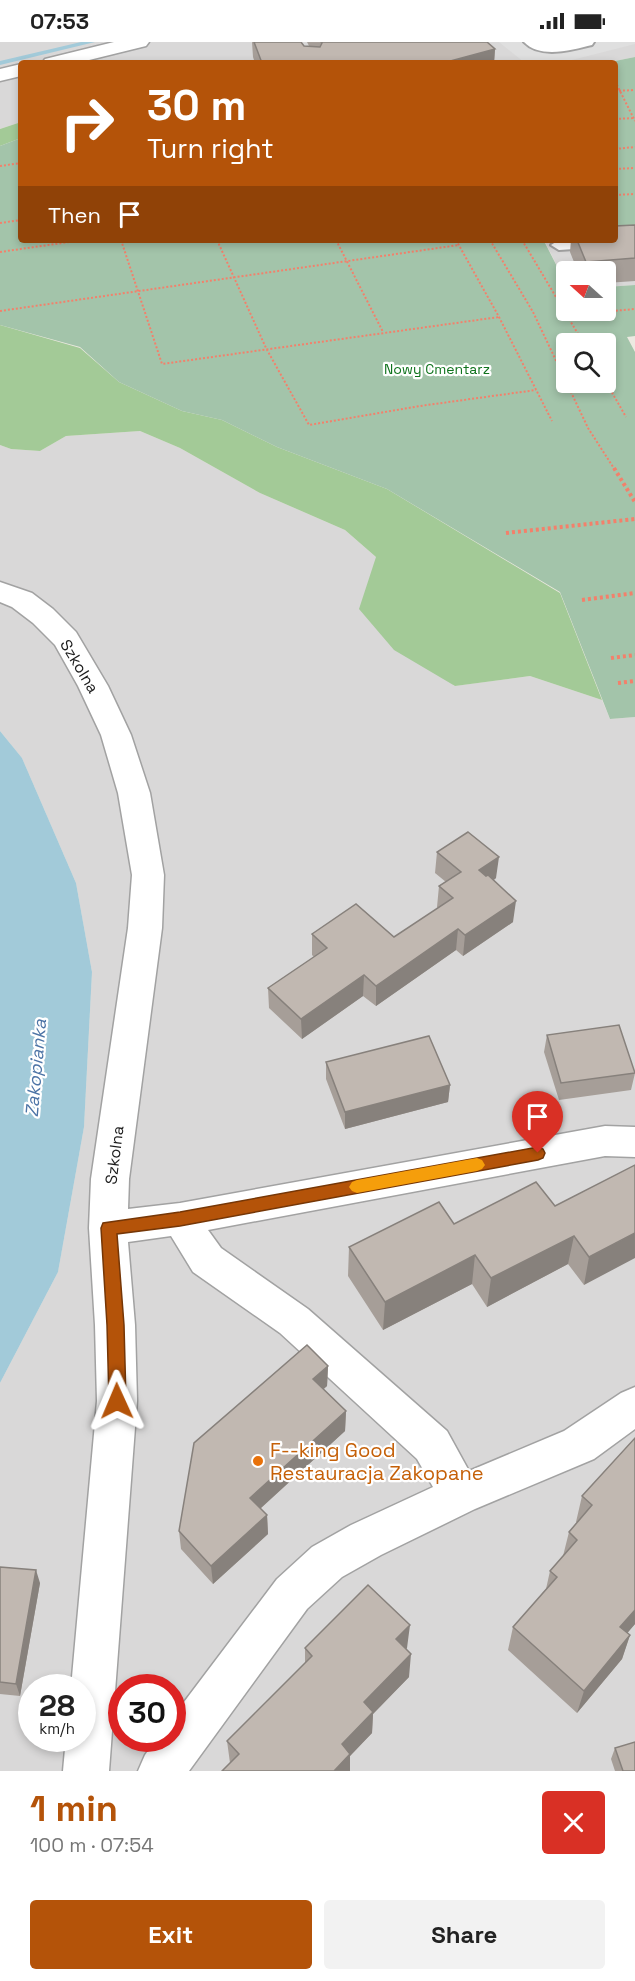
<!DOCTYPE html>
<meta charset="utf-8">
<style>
:root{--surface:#fff;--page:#f2f2f2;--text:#222;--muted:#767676;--accent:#b45309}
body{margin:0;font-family:"Space Grotesk",sans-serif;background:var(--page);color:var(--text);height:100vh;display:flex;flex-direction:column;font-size:22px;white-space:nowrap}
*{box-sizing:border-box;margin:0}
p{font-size:20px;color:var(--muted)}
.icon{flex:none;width:33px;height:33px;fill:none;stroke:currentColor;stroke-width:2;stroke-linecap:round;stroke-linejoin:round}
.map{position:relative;height:1729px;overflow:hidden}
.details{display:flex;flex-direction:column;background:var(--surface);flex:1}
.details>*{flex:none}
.top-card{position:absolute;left:18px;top:18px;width:600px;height:183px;border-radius:6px;box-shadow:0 3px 9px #0003;background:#b45309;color:#fff;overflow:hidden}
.needle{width:39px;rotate:291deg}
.buttons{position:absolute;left:556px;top:219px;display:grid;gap:12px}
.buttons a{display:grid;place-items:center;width:60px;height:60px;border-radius:6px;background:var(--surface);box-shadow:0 3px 9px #0003;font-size:30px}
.speed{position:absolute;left:18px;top:1632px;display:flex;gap:12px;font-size:30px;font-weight:700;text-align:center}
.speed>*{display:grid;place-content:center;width:78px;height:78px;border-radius:50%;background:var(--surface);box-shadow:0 3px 9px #0003;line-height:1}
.speed small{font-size:15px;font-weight:400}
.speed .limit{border:9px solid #d22;background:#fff;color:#111}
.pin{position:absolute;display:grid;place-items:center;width:51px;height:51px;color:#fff;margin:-62px -26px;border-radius:50% 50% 50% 0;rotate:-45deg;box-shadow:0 0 6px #0007}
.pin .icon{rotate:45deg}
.me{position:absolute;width:66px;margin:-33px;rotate:359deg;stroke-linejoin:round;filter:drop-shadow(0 0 4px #0008)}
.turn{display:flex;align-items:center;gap:21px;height:126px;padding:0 30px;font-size:27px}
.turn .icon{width:78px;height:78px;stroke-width:2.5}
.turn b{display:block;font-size:42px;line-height:51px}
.then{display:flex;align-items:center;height:57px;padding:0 30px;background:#0003;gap:12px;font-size:22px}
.round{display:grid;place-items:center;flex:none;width:63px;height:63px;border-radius:6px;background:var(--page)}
.overview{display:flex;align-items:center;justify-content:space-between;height:102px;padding:0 30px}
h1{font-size:36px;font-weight:700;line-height:45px;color:var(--accent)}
.action{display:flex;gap:12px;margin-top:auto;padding:12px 30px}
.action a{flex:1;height:69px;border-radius:6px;background:var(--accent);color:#fff;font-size:24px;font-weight:700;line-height:69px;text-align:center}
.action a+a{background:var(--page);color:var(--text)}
.status{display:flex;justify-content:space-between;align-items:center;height:42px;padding:0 30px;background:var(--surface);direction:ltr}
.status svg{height:16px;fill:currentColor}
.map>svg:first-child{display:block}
.residential{fill:#d9d8d8;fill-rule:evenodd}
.forest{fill:#a3ca97}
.cemetery{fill:#a3c4aa;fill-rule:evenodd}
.parking{fill:#dfdfdf}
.water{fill:#a2cad9}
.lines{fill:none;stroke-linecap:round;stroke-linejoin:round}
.stream{fill:#a2cad9;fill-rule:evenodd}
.service-casing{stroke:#a2a2a2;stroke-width:4}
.minor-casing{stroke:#a2a2a2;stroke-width:3}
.path-far1{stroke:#f3806b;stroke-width:2;stroke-dasharray:2 2;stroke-linecap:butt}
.path{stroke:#f3806b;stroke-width:4;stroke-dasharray:3 3;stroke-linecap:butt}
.service{fill:#fff;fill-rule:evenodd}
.minor{fill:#fff;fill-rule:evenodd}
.wall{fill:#a69e98}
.shaded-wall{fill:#87817c}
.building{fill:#c1b8b1;stroke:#87817c;stroke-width:1.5}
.route{fill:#b45309;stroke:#753606;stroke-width:1.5}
.slow{fill:#f59e0b}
.food-dot{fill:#e8710a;stroke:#fff;stroke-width:2}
.labels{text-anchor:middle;stroke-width:4.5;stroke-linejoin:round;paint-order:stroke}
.far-park-label{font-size:14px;fill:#0f731d;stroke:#fff}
.street-label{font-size:16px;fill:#1b1b1b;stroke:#fff}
.water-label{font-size:18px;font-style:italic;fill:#4d74a6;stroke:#fff}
.near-food-label{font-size:20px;fill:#c56008;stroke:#fff;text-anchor:start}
</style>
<div class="status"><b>07:53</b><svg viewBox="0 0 49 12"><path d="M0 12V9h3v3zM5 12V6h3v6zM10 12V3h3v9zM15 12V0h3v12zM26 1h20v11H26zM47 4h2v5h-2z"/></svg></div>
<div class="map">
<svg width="635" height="1729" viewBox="0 0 635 1729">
<rect width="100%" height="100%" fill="#ece9e1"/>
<path class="residential" d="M0,0H635V15L605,21H21V80L0,87Z
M635,193V243L606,245V230H567V244L544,198H615Z
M140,389L180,406L260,451L345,488L376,515L454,644L530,634L602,658L610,677L635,675V1729H0V1341L58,1230L84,1085L92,930L76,841L22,716L0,689V403L11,407L40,409L66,394ZM32,1646H82V1696H32ZM122,1646H172V1696H122Z"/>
<path class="forest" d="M21,80V96L0,104V87Z
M0,283L80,306L119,340L182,369L222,378L277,405L387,447L560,551L602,658L530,634L455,644L394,608L359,567L376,515L345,488L260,451L180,406L140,389L66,394L40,409L11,407L0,403Z"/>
<path class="cemetery" d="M635,15V193L615,194V21H605Z
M21,96V198H550L544,199L567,244V268H606V245L635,243V294L627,295L635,310V675L610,677L560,550L387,447L277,405L222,378L182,369L119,340L80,305L0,283V104ZM567,302H606V340H567Z"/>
<path class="parking" d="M499,0H635V2L560,21H525Z"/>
<path class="water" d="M0,689L22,716L76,841L92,930L84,1085L58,1230L0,1341Z"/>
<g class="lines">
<path class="stream" d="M81,0H95L0,23V19Z"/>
<g class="service-casing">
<path id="service" d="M524,0H594L592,3C572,8 540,17 524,0Z
M635,193V203L559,208L551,203L559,198H615V195Z"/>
</g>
<g class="minor-casing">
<path id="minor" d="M114,0H149L146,4L77,21H42L45,17Z
M21,22V34L0,39V27Z
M0,540L32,551L53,567L76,590L108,644L131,693L150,751L164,833L162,886L129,1137L128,1167L180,1161L605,1084L635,1085V1115L605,1114L208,1188L221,1206L308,1267L447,1389L469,1429L564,1389L621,1351L635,1345V1387L594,1417L475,1467L381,1513L342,1535L307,1567L189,1729H138L145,1713L157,1696H172V1676L277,1537L312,1505L351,1483L433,1445L417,1417L280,1291L193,1230L171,1194L128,1200L135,1283L137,1359L109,1729H63L66,1696H82V1646H71L97,1359L95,1283L89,1186L91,1137L128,886L132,833L118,751L101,693L78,644L55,603L33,581L12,565L0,560Z"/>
</g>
<path class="path-far1" d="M615,39L635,79
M615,49L635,48
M615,77L635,76
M615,107L635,105
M0,124L21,121
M615,127L635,126
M615,153L635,152
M0,181L21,178
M121,198L162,322L499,275
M217,198L266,306L309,383L420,364L536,348
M336,198L383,290
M456,198L499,275L552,379
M490,198L533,270L588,386L615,428
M522,198L584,302
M0,210L83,198
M0,269L459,203
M568,273L635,267
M606,340L626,375"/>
<path class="path" d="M614,426L635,460
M506,491L635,477
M582,558L635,551
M611,616L635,613
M618,641L635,639"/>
<use href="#service" class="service"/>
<use href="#minor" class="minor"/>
</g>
<path class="wall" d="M252,0H301L304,4H309L307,0H487L495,7L494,21H255L253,15Z
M635,183V239L606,241V230H578L570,210L571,198H615Z
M437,810L496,836L494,838L513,880L463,914L456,908L376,964L363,954L302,997L269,966L268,946L314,915L312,913V892L394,895L438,866L437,865L439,844L446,840L435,831Z
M547,993L635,1031L631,1048L559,1058L544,1010Z
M326,1020L450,1043L448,1060L345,1087L326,1037Z
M635,1123L584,1243L568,1222L487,1265L472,1242L383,1288L348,1234L349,1205L454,1182L555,1164Z
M328,1324L327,1344L323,1347L346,1369L345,1389L260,1467L267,1473L268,1492L213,1542L181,1507L179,1489Z
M635,1396V1582L627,1591L630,1593L622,1617L577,1671L508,1608L513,1585L546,1547L550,1529L563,1514L569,1490L577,1480H576L582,1454Z
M0,1525L40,1541L20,1654L0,1652Z
M305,1606H407L406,1607L409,1635L373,1672L372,1691L350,1714V1729H222L230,1721L227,1699L305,1621Z
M615,1706L635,1729H615L611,1717Z"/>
<path class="shaded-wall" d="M495,7L494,21H443Z
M499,815L496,836L477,849L479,828Z
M516,859L513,880L463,914L465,893Z
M458,887L456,908L376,964V944Z
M364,933L363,954L302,997L301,977Z
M450,1043L448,1060L345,1087V1070Z
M635,1191V1216L584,1243L589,1215Z
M574,1194L568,1222L487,1265L491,1236Z
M475,1213L472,1242L383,1288L385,1260Z
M328,1324L327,1344L313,1357V1337Z
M346,1369L345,1389L251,1475L250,1456Z
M267,1473L268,1492L213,1542L211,1524Z
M36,1528L40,1541L20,1654L16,1642Z
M635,1568V1582L613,1608L620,1585Z
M410,1583L407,1606L394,1620L396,1597Z
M630,1593L622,1617L577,1671L584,1649Z
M411,1612L409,1635L373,1672L372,1691L350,1714V1729H334L342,1702L364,1660Z"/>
<path class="building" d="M254,0H301L304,4L320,5L322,1L321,0H487L495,7L443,21H262Z
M635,183V216L586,220L577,198H615V184Z
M468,790L499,815L479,828L486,834L488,833L516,859L465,893L458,887L376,944L364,933L301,977L268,946L327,906L312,892L356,862L394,895L453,856L439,844L461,830L437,810Z
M619,983L635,1031L561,1041L547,993Z
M429,994L450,1043L345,1070L326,1020Z
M635,1123V1191L589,1215L574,1194L491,1236L475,1213L385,1260L349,1205L439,1160L454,1182L536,1140L555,1164Z
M307,1303L328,1324L313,1337L346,1369L250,1456L267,1473L211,1524L179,1489L194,1401Z
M635,1396V1568L620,1585L630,1593L584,1649L513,1585L557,1535L550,1529L577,1498L569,1490L592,1463L582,1454Z
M0,1525L36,1528L16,1642L0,1640Z
M368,1543L410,1583L396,1597L411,1612L364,1660L373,1670L342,1702L350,1712L334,1729H222L239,1712L227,1699L312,1614L305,1606Z
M635,1700V1729H623L615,1706Z"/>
<path class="route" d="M538,1105L543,1107L545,1111L543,1116L538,1118L180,1184L117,1192L124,1283L126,1359L123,1364L117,1367L111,1364L109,1359L107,1283L101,1186L103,1181L180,1170Z"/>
<path class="slow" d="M477,1116L482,1118L485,1123L482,1127L477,1129L357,1151L352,1149L349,1145L352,1140L357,1138Z"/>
<circle class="food-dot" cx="258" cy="1419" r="6"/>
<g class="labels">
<g class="far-park-label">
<text x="437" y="332">Nowy Cmentarz</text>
</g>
<g class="street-label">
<text transform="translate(80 624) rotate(59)" y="6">Szkolna</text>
<text transform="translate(114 1113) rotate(-83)" y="6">Szkolna</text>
</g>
<g class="water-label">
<text transform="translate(36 1026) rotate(-85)" y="6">Zakopianka</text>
</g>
<g class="near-food-label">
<text x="270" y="1415">F--king Good<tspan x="270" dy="23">Restauracja Zakopane</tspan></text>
</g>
</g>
</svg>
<div class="buttons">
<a><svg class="needle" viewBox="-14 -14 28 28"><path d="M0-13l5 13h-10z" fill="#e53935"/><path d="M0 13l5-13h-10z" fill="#767676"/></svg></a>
<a><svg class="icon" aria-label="search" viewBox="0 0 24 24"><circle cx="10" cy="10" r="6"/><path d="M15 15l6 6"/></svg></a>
</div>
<div class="speed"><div>28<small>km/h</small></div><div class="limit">30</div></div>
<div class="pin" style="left:538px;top:1111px;background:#d93025"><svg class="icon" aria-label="arrive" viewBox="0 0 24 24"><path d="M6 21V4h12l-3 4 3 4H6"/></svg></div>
<svg class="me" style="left:117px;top:1359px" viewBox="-20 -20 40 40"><path d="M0-17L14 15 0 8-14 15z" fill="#b45309" stroke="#fff" stroke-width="4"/></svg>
<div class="top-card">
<div class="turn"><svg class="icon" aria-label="right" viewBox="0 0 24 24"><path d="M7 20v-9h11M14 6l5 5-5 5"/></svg><div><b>30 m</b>Turn right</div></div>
<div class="then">Then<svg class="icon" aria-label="arrive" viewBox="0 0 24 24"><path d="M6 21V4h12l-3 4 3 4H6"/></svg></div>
</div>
</div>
<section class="details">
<div class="overview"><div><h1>1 min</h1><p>100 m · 07:54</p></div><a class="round" style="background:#d93025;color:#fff"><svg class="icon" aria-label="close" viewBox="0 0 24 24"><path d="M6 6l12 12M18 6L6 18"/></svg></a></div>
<div class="action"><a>Exit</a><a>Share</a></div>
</section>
